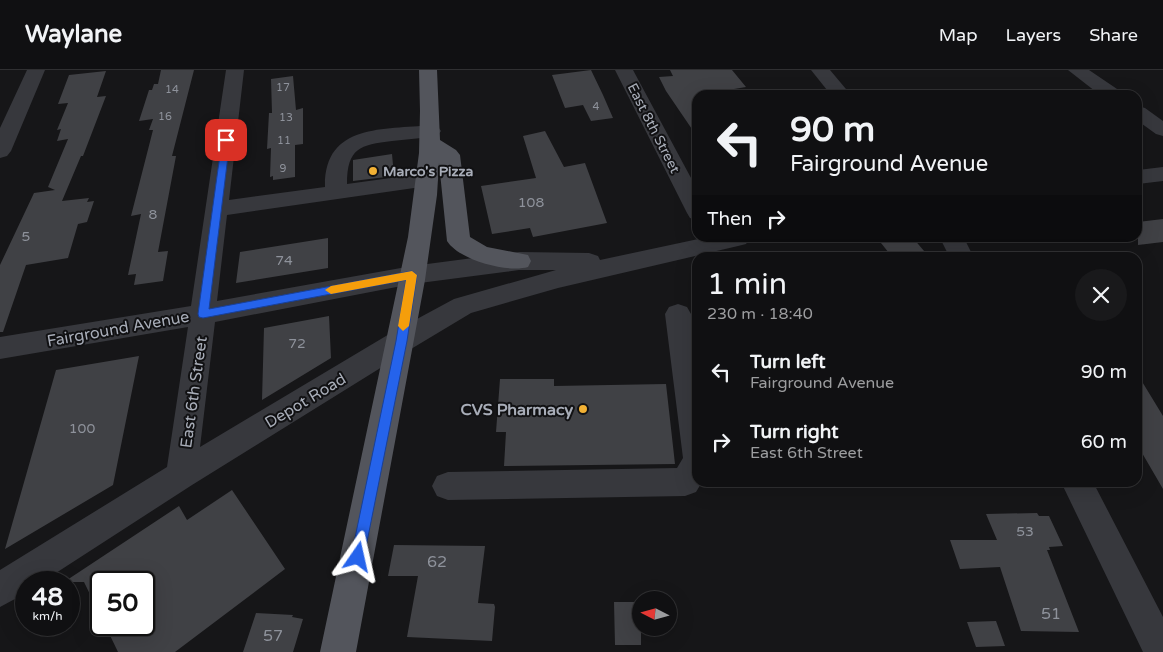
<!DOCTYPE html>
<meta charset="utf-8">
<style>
:root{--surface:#101012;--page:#19191b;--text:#f1f3f6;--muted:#9c9d9f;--line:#303032}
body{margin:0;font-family:"Varela Round",sans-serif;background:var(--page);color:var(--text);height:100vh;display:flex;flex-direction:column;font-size:19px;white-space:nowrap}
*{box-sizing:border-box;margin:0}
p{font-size:16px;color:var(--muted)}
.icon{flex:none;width:28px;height:28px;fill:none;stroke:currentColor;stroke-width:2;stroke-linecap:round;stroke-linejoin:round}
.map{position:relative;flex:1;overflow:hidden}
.sheet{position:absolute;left:692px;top:182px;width:450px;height:235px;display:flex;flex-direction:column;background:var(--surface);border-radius:15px;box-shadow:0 5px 20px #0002,0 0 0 1px var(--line)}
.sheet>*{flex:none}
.top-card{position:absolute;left:692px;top:20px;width:450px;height:152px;border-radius:15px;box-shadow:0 5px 20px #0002,0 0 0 1px var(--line);background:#101012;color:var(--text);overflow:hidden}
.needle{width:32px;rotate:276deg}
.fabs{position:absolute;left:632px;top:521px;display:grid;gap:10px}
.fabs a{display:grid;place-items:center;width:45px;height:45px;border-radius:50%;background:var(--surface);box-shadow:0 5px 20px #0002,0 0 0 1px var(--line);font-size:25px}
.speed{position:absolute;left:15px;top:501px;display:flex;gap:10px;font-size:25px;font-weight:700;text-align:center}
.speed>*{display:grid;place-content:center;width:65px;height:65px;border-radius:50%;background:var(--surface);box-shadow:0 5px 20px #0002,0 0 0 1px var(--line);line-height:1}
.speed small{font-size:12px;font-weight:400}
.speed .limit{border:2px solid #111;border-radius:8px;background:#fff;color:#111}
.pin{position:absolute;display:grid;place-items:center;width:42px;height:42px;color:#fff;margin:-21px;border-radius:10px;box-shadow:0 2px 8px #0006}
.me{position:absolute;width:55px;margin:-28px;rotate:11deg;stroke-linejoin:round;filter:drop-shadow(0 0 4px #0008)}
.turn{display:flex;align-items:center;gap:18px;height:105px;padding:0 15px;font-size:22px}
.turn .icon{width:65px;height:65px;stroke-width:2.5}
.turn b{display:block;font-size:35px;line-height:42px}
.then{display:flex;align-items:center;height:48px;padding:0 15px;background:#0003;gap:10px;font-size:19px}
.round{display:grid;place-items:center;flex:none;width:52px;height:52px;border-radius:26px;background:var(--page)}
.summary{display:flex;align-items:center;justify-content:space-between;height:85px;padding:0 15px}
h1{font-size:30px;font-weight:600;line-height:38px}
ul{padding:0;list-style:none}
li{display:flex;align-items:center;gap:15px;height:70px;padding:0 15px}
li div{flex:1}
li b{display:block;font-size:19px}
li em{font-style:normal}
header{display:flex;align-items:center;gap:30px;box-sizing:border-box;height:70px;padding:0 25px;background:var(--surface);border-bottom:1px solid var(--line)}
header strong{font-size:24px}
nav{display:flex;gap:28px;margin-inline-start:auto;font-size:18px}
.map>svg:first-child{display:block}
.building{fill:#404145}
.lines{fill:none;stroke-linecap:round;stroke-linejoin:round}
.minor{fill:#37383d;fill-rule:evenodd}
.major{fill:#53555c;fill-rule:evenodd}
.route{fill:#2563eb;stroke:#184099}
.slow{fill:#f59e0b}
.poi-dot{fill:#f2b134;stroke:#111113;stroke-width:2}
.labels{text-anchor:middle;stroke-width:4;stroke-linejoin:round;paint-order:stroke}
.far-number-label{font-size:11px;fill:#8e929b}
.far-street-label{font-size:14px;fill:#a8adb8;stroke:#111113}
.far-poi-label{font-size:14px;font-weight:bold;fill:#a8adb8;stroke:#111113;text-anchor:start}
.number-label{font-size:14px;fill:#8e929b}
.street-label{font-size:16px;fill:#a8adb8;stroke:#111113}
.poi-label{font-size:16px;font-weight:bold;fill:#a8adb8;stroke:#111113;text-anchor:end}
.near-number-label{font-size:16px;fill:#8e929b}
</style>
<header>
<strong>Waylane</strong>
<nav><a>Map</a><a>Layers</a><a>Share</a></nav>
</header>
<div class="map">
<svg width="1163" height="582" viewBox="0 0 1163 582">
<rect width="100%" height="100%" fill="#161618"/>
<path class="building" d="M161,0H194L172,86H176L158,182L168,181L163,211L134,215L136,204L128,205L141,144L131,146L153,60H149L153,49L139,51L149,20H152L154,14H158Z
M591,0L603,25L613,48L591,51L583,35L565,38L552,5Z
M670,0H732L746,17L698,25V68L666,21L659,7L673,6Z
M106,1L97,27L106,26L83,86H81L62,131L89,128L87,132L94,131L87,152L78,154L68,188L26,195L3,262H0V195L34,123L55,120L48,117L68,69L57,71L61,59L57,60L68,33L58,34L69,5Z
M293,6L296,40L303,38V74L295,75V107L273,110V106L270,107L271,78L267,79L269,43H272L271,9Z
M545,61L564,97L585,93L607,153L533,167L530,158L492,164L481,116L536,108L523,66Z
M392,84L394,106L353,111V90Z
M1163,149V172L1138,175V152Z
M328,168V198L236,213L240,182Z
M877,168H913L930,188H893Z
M329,246L331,288L262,330L264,258Z
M139,286L113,415L5,479L56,300Z
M1138,305L1163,346V419L1138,376Z
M500,309H554V316L666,314L675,394L504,396L506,362H496Z
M232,420L285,499L175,582H118L105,555H144V512H101V547L84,512H64L179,436L187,450Z
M1037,443L1039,446H1049L1063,476L1049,477L1050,480H1047L1079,562L1021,561L1000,497L960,499L950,470H997L986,444Z
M394,475L485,476L478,533L494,534L495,537L492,571L407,567L418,506H388Z
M614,532H641V575H615Z
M256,543L293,545L292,547L303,549L293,582H243Z
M996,551L1005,576L976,577L967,552Z"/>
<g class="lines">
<path class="minor" d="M27,0H45L11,81L7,86L0,88V58Z
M226,0H244L229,130L325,117C324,53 384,60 431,55L438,57L441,61L438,65L431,67C418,68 405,70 392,71C360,75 347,78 347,114L427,103L435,105L438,110L435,115L227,145L217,231L412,196L519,182L589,183L598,186L600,190L703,168H750L746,174L738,176L558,218L471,243L411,279L192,415L42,512H26V523L0,537V500L167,397L188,257L0,289V267L191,236ZM519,200H556L454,229L391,263L200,377L215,252L412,214Z
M615,0H633L698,121V151L690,148L687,143Z
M811,0H830L851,25H831Z
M1068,0H1089L1120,21L1123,25H1100Z
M1138,36L1145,38L1163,51V66L1156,64L1138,51Z
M1163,97V111L1138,114V100Z
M940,168H964L974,188H950Z
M678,234L687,237L691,244L698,286V412H702L696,422L685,426L448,430L437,426L432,416L437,406L448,402L677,398L683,388L665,244L669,237Z
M1061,412H1093L1163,547V582H1143Z"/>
<path class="major" d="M419,0H437L440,70L456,80L460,85L470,167L487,177L528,185L531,191L528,197C507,203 459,190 447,171L439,93L437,125L425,210L356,582H320L408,167L419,83L420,41Z"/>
</g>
<path class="route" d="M226,67L230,70L209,239L412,201L417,205L407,271L364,487L362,492L358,494L353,492L351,487L396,271L406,210L203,248L199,247L198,244L222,70Z"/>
<path class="slow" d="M412,201L417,205L409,256L403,261L398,256L406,210L331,224L325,220L331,216Z"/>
<g class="poi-dot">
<circle cx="373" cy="101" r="5"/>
<circle cx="583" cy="339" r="5"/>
</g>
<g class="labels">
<g class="far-number-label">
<text x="283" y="21">17</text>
<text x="172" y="23">14</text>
<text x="596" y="40">4</text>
<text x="165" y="50">16</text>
<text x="286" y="51">13</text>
<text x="284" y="74">11</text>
<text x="283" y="102">9</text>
</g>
<g class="far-street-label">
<text transform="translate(654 58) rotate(63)" y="5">East 8th Street</text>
</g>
<g class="far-poi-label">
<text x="383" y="106">Marco's Pizza</text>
</g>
<g class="number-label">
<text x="531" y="137">108</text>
<text x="153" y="149">8</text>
<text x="26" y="171">5</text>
<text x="284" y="195">74</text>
<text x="297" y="278">72</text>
<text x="82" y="363">100</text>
<text x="1025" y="466">53</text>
</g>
<g class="street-label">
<text transform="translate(118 258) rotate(-10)" y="6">Fairground Avenue</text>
<text transform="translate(193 322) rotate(-82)" y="6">East 6th Street</text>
<text transform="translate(305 330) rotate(-31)" y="6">Depot Road</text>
</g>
<g class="poi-label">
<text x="573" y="345">CVS Pharmacy</text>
</g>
<g class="near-number-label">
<text x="437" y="497">62</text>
<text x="1051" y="549">51</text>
<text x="273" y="571">57</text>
</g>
</g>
</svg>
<div class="fabs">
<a><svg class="needle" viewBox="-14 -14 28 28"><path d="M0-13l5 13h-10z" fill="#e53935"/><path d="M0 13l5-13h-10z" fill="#9c9d9f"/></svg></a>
</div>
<div class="speed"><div>48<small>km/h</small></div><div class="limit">50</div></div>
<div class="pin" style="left:226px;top:70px;background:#d93025"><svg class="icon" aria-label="arrive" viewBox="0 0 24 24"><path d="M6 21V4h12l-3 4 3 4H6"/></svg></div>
<svg class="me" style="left:358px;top:487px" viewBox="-20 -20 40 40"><path d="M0-17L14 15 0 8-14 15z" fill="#2563eb" stroke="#fff" stroke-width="4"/></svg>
<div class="top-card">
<div class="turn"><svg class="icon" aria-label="left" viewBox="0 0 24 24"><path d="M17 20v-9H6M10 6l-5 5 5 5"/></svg><div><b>90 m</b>Fairground Avenue</div></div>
<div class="then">Then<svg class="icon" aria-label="right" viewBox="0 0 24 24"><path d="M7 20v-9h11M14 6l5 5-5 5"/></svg></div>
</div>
<section class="sheet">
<div class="summary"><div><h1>1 min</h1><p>230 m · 18:40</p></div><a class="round"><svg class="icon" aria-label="close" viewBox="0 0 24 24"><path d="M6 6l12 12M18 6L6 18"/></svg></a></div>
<ul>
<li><svg class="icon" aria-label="left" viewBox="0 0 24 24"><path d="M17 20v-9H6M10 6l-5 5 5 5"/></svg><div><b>Turn left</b><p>Fairground Avenue</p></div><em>90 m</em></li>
<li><svg class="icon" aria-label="right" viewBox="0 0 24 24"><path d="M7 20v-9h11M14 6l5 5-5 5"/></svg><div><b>Turn right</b><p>East 6th Street</p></div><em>60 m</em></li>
</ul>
</section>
</div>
